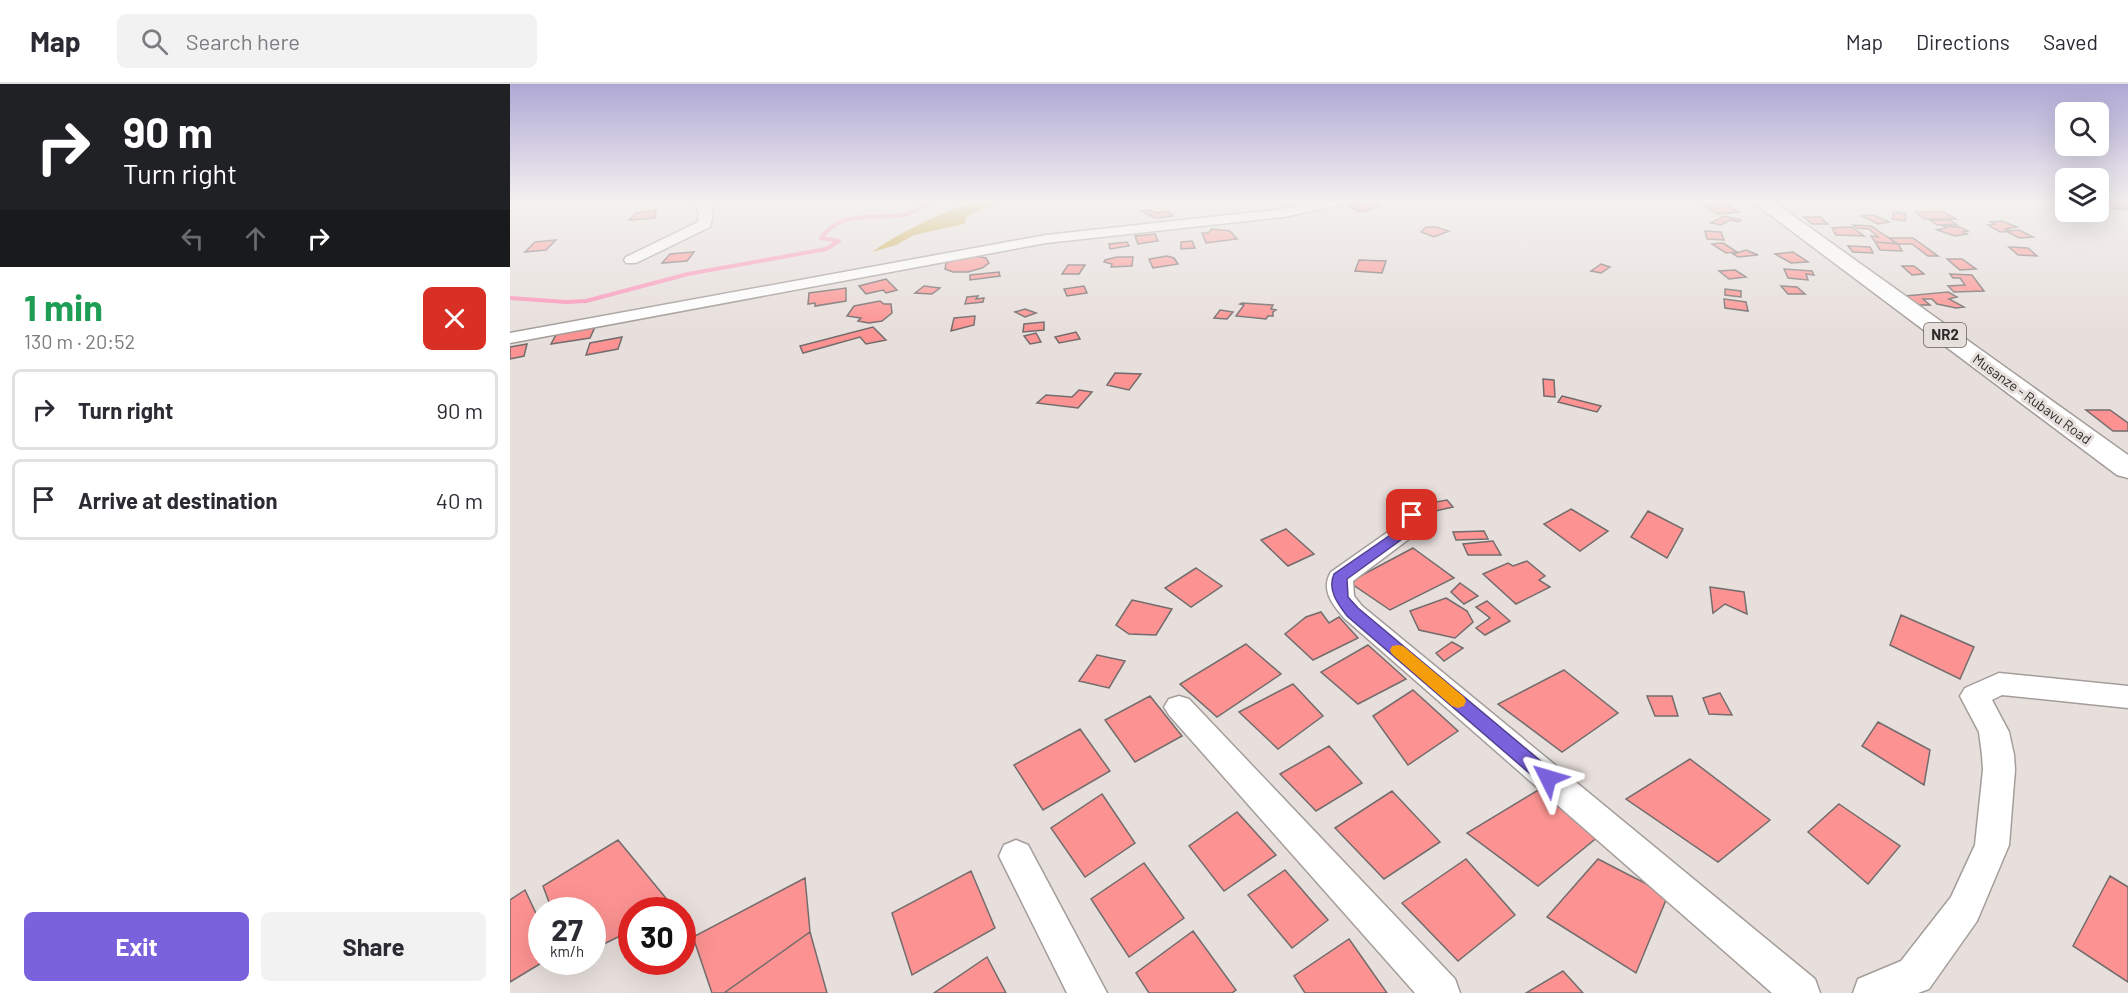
<!DOCTYPE html>
<meta charset="utf-8">
<style>
:root{--surface:#fff;--page:#f2f2f3;--text:#2b2b33;--muted:#7c7c81;--line:#e1e1e2;--accent:#7a62dd}
body{margin:0;font-family:Barlow,sans-serif;background:var(--page);color:var(--text);height:100vh;display:flex;flex-direction:column;font-size:22px;white-space:nowrap}
*{box-sizing:border-box;margin:0}
p{font-size:20px;color:var(--muted)}
.icon{flex:none;width:33px;height:33px;fill:none;stroke:currentColor;stroke-width:2;stroke-linecap:round;stroke-linejoin:round}
.map{position:relative;flex:1;overflow:hidden}
.details{display:flex;flex-direction:column;background:var(--surface);width:510px}
.details>*{flex:none}
.top-card{background:#202124;color:#fff;overflow:hidden}
.buttons{position:absolute;left:1545px;top:18px;display:grid;gap:12px}
.buttons a{display:grid;place-items:center;width:54px;height:54px;border-radius:9px;background:var(--surface);box-shadow:0 6px 24px #0002;font-size:30px}
.speed{position:absolute;left:18px;top:813px;display:flex;gap:12px;font-size:30px;font-weight:700;text-align:center}
.speed>*{display:grid;place-content:center;width:78px;height:78px;border-radius:50%;background:var(--surface);box-shadow:0 6px 24px #0002;line-height:1}
.speed small{font-size:15px;font-weight:400}
.speed .limit{border:9px solid #d22;background:#fff;color:#111}
.pin{position:absolute;display:grid;place-items:center;width:51px;height:51px;color:#fff;margin:-26px;border-radius:12px;box-shadow:0 3px 9px #0006}
.me{position:absolute;width:66px;margin:-33px;rotate:310deg;stroke-linejoin:round;filter:drop-shadow(0 0 4px #0008)}
.turn{display:flex;align-items:center;gap:21px;height:126px;padding:0 24px;font-size:27px}
.turn .icon{width:78px;height:78px;stroke-width:2.5}
.turn b{display:block;font-size:42px;line-height:51px}
.lanes{display:flex;align-items:center;height:57px;padding:0 24px;background:#0003;justify-content:center;gap:30px;direction:ltr}
.lanes .off{opacity:.35}
.round{display:grid;place-items:center;flex:none;width:63px;height:63px;border-radius:9px;background:var(--page)}
.overview{display:flex;align-items:center;justify-content:space-between;height:102px;padding:0 24px}
h1{font-size:36px;font-weight:700;line-height:45px;color:#1e9e55}
.primary-button{display:flex;gap:12px;margin-top:auto;padding:12px 24px}
.primary-button a{flex:1;height:69px;border-radius:9px;background:var(--accent);color:#fff;font-size:24px;font-weight:700;line-height:69px;text-align:center}
.primary-button a+a{background:var(--page);color:var(--text)}
ul{padding:0;list-style:none}
li{display:flex;align-items:center;gap:18px;height:81px;margin:0 12px 9px;padding:0 12px;border:3px solid var(--line);border-radius:9px}
li div{flex:1}
li b{display:block;font-size:22px}
li em{font-style:normal}
header{display:flex;align-items:center;gap:36px;box-sizing:border-box;height:84px;padding:0 30px;background:var(--surface);border-bottom:2px solid var(--line)}
header strong{font-size:28px}
nav{display:flex;gap:33px;margin-inline-start:auto;font-size:21px}
.search{width:420px;height:54px;background:var(--page);display:flex;align-items:center;gap:15px;box-sizing:border-box;padding:0 21px;border-radius:9px;color:var(--muted);font-size:22px}
main{display:flex;flex:1;min-height:0}
.map>svg:first-child{display:block}
.forest{fill:#c5a33b}
.lines{fill:none;stroke-linecap:round;stroke-linejoin:round}
.stream{stroke:#fb97ba;stroke-width:4}
.building{fill:#fc9392;stroke:#736c6c;stroke-width:1.5}
.street-casing{stroke:#a49d9a;stroke-width:3}
.highway-casing{stroke:#a49d9a;stroke-width:3}
.street{fill:#fff;fill-rule:evenodd}
.highway{fill:#fff;fill-rule:evenodd}
.route{fill:#7a62dd;stroke:#4f4090;stroke-width:1.5}
.slow{fill:#f59e0b}
.labels{text-anchor:middle;stroke-width:6;stroke-linejoin:round;paint-order:stroke}
.far-street-label{font-size:14px;fill:#2e2b2a;stroke:#e7dfdc}
.shield{fill:#e7dfdc;stroke:#66615f;stroke-width:1.5}
.shield-label{font-size:15px;font-weight:bold;fill:#2e2b2a}
</style>
<header>
<strong>Map</strong>
<div class="search"><svg class="icon" aria-label="search" viewBox="0 0 24 24"><circle cx="10" cy="10" r="6"/><path d="M15 15l6 6"/></svg>Search here</div>
<nav><a>Map</a><a>Directions</a><a>Saved</a></nav>
</header>
<main>
<section class="details">
<div class="top-card">
<div class="turn"><svg class="icon" aria-label="right" viewBox="0 0 24 24"><path d="M7 20v-9h11M14 6l5 5-5 5"/></svg><div><b>90 m</b>Turn right</div></div>
<div class="lanes"><svg class="icon off" aria-label="left" viewBox="0 0 24 24"><path d="M17 20v-9H6M10 6l-5 5 5 5"/></svg><svg class="icon off" aria-label="ahead" viewBox="0 0 24 24"><path d="M12 20V5M6 11l6-6 6 6"/></svg><svg class="icon" aria-label="right" viewBox="0 0 24 24"><path d="M7 20v-9h11M14 6l5 5-5 5"/></svg></div>
</div>
<div class="overview"><div><h1>1 min</h1><p>130 m · 20:52</p></div><a class="round" style="background:#d93025;color:#fff"><svg class="icon" aria-label="close" viewBox="0 0 24 24"><path d="M6 6l12 12M18 6L6 18"/></svg></a></div>
<ul>
<li><svg class="icon" aria-label="right" viewBox="0 0 24 24"><path d="M7 20v-9h11M14 6l5 5-5 5"/></svg><div><b>Turn right</b></div><em>90 m</em></li>
<li><svg class="icon" aria-label="arrive" viewBox="0 0 24 24"><path d="M6 21V4h12l-3 4 3 4H6"/></svg><div><b>Arrive at destination</b></div><em>40 m</em></li>
</ul>
<div class="primary-button"><a>Exit</a><a>Share</a></div>
</section>
<div class="map">
<svg width="1618" height="909" viewBox="0 0 1618 909">
<rect width="100%" height="100%" fill="#e7dfdc"/>
<path class="forest" d="M462,118H495L472,125L456,133L454,140L404,151L386,161L362,168C393,146 428,131 462,118Z"/>
<g class="lines">
<path class="stream" d="M0,214L56,218L76,217L178,190L316,165L329,157L311,154C332,125 362,136 393,131C404,129 413,123 423,118"/>
</g>
<path class="building" d="M844,118H862L869,121L856,127H848L840,123L844,122L839,120Z
M1596,118L1618,121V126L1592,123Z
M1215,120L1229,128L1208,130L1194,122Z
M146,126L145,134L119,136L126,129Z
M639,126L647,129L658,127L663,132L645,134L632,127Z
M1384,128L1396,130L1395,137L1382,135Z
M1406,128H1434L1446,135H1414Z
M1363,131L1379,138L1368,140L1352,132Z
M1214,132L1231,136L1228,138L1220,136L1211,141L1201,139Z
M1294,133H1310L1318,140H1302Z
M1420,136H1440L1447,141H1427Z
M1492,137L1507,143L1495,145L1501,147L1490,148L1478,141L1485,140L1481,138Z
M1343,141L1361,142L1388,160L1365,158L1361,152L1368,153L1359,145L1347,144Z
M1433,142L1449,143L1458,147L1453,148L1457,150L1445,152L1427,146L1436,144Z
M916,143H926L939,147L924,153L911,148Z
M1342,143L1354,152L1326,151L1322,144Z
M702,145L720,147L727,155L696,159L692,149H698Z
M1509,146L1523,153L1509,154L1496,147Z
M1195,147L1211,148L1214,156L1197,155Z
M645,150L648,157L628,160L625,152Z
M1379,154H1403L1428,172H1418L1402,160H1387Z
M46,156L36,166L15,168L25,158Z
M682,157L685,164L671,165V158Z
M617,158L619,162L600,165L599,160Z
M1365,158L1388,160L1392,167L1370,166Z
M1213,159L1227,168L1216,169L1202,160Z
M1338,162L1360,163L1363,169L1343,168Z
M1499,163L1518,164L1527,172L1508,171Z
M1236,166L1248,171L1228,173L1223,170Z
M184,168L177,177L152,179L160,170Z
M1283,168L1298,178L1281,179L1265,170Z
M465,172L476,174L479,179L472,184L458,188H443L435,185L436,179L440,177Z
M657,172L664,174L668,180L643,184L639,175Z
M607,173H623L622,182L601,183L602,180L594,178L595,176Z
M1437,175H1452L1466,185L1450,186Z
M849,176L876,177L872,189L845,187Z
M1091,180L1100,183L1091,189L1081,187Z
M558,181H575L569,190H552Z
M1392,182H1404L1414,190L1402,191Z
M1274,185L1302,187L1304,191L1296,190L1298,196L1278,194Z
M1225,186L1236,193L1219,195L1209,187Z
M489,188L490,192L460,196V191Z
M1440,190L1462,191L1474,207L1444,208L1438,202L1455,201L1450,194H1443Z
M376,195L387,206L376,209L373,206L356,210L349,202Z
M414,202L430,204L422,210L405,209Z
M574,202L577,209L557,212L554,205Z
M1271,202L1287,203L1295,210H1278Z
M336,204V217L305,222V219L298,220L299,209Z
M1215,205L1231,207V213L1215,211Z
M1438,208L1447,213L1439,215L1454,223L1446,224L1427,220L1422,215H1413L1420,221H1409L1395,212Z
M468,212L466,215L474,214L473,218L455,220L457,213Z
M1214,215L1236,218L1238,227L1215,224Z
M370,217L374,220H381L382,229L372,237L359,239L348,237L351,234L337,232L344,222Z
M732,219L763,221L761,225L766,226L763,228V232H758L756,235L726,232L734,221L730,220Z
M515,225L526,229L515,233L505,228Z
M710,226L723,228L717,235L704,234Z
M465,232L464,241L441,247L444,234Z
M534,238V246L513,248L514,240Z
M85,243L80,254L41,260L47,249Z
M363,243L376,256L356,260L350,253L293,269L290,262Z
M566,248L570,255L549,259L545,253Z
M526,249L531,258L520,260L514,252Z
M112,253L108,265L76,271L80,259Z
M17,260L14,272L0,275V263Z
M605,289L631,290L619,306L597,301Z
M1033,295L1044,296L1045,313L1034,312Z
M569,306L582,308L568,324L527,319L536,311L562,313Z
M1052,312L1091,322L1087,328L1048,318Z
M1576,326H1600L1618,339V347H1603Z
M937,416L943,423L908,431L903,422Z
M1061,425L1098,447L1070,467L1034,440Z
M1138,427L1173,445L1157,474L1121,453Z
M776,445L804,470L778,482L751,456Z
M974,447L978,455L946,456L943,448Z
M983,457L991,471H958L953,460Z
M903,464L944,494L880,526L839,498Z
M1017,477L1035,492L1029,496L1040,503L1006,520L973,490L998,479L1003,482Z
M686,484L712,502L681,523L655,504Z
M950,499L968,512L954,520L941,508Z
M1200,503L1234,508L1237,530L1215,520L1203,529Z
M936,514L957,527L963,538L945,554L909,546L900,527Z
M622,516L662,525L646,551L619,550L606,541Z
M977,517L1000,537L975,551L966,544L980,534L966,523Z
M811,528L819,539L829,533L848,554L803,576L775,550L796,533Z
M1391,531L1464,563L1450,595L1380,561Z
M942,558L953,564L934,577L926,569Z
M736,560L771,590L707,633L670,600Z
M858,561L896,595L848,620L811,588Z
M587,571L615,577L599,604L569,597Z
M1054,586L1108,629L1052,668L988,620Z
M783,600L813,632L768,665L729,628Z
M903,606L948,647L898,681L863,632Z
M1210,609L1222,631L1199,630L1193,614Z
M640,612L672,652L625,678L595,636Z
M1137,612H1162L1168,632H1145Z
M1368,638L1420,666L1414,701L1352,662Z
M570,645L600,687L533,726L504,681Z
M819,662L852,699L806,727L770,690Z
M1180,675L1260,736L1208,778L1116,715Z
M1035,702L1089,752L1028,802L957,749Z
M882,707L930,758L874,795L825,744Z
M592,710L625,759L575,793L541,744Z
M1329,720L1390,762L1358,800L1298,748Z
M727,728L766,771L714,807L679,762Z
M108,756L164,824L159,826H122V846L82,866V826H42L33,802Z
M956,775L1005,831L948,877L892,819Z
M1088,775L1158,811L1126,889L1037,833Z
M634,779L674,834L619,873L581,815Z
M775,786L818,836L782,864L738,811Z
M461,787L485,844L402,891L382,829Z
M1600,792L1618,803V898L1563,862Z
M295,794L300,848L214,909H202L183,853Z
M15,806L32,842L33,878L0,898V816Z
M683,847L726,906L722,909H639L626,889Z
M300,848L317,909H214Z
M839,855L877,909H795L784,892Z
M477,873L496,909H424Z
M1053,887L1073,909H1016Z"/>
<g class="lines">
<g class="street-casing">
<path id="street" d="M200,118L203,130L200,143L126,179H116L114,176L116,173L188,138L189,130L186,119Z
M806,118H832L831,121L773,133L536,159L0,259V249L536,151L773,125Z
M902,424L910,426L914,431L903,452L843,497L844,512L852,522L1305,895L1310,909H1262L834,534C823,521 810,506 821,488L885,443L894,426Z
M1489,589L1618,602V624L1492,611L1482,616L1499,648L1504,671L1505,686L1499,761L1467,837L1419,905L1408,909H1343L1348,895L1391,877L1441,813L1465,761L1473,686L1472,671L1469,648L1450,612L1455,604Z
M669,612L679,615L945,895L950,909H905L659,631L654,623L659,615Z
M506,756L518,761L597,909H557L489,772L494,761Z"/>
</g>
<g class="highway-casing">
<path id="highway" d="M1243,118H1264L1618,371V394L1607,391Z"/>
</g>
<use href="#street" class="street"/>
<use href="#highway" class="highway"/>
</g>
<linearGradient id="sky" x2="0" y2="1"><stop stop-color="#afa8d6"/><stop offset="0.48" stop-color="#f4f1ef"/><stop offset="1" stop-color="#f4f1ef" stop-opacity="0"/></linearGradient>
<rect width="1618" height="245" fill="url(#sky)"/>
<path class="route" d="M902,427L909,431L899,450L837,495L838,513L848,524L1045,689L1048,694L1045,700L1038,702L1032,700L837,532C828,520 817,506 824,490L889,445L898,428Z"/>
<path class="slow" d="M888,561L893,562L954,613L956,617L954,622L948,624L942,622L882,570L880,566L882,562Z"/>
<g class="labels">
<g class="far-street-label">
<text transform="translate(1522 315) rotate(36)" y="5">Musanze - Rubavu Road</text>
</g>
<rect class="shield" x="1414" y="239" width="42" height="24" rx="4.5"/>
<g class="shield-label">
<text x="1435" y="256">NR2</text>
</g>
</g>
</svg>
<div class="buttons">
<a><svg class="icon" aria-label="search" viewBox="0 0 24 24"><circle cx="10" cy="10" r="6"/><path d="M15 15l6 6"/></svg></a>
<a><svg class="icon" aria-label="layers" viewBox="0 0 24 24"><path d="M12 4l9 5-9 5-9-5zM3 14l9 5 9-5"/></svg></a>
</div>
<div class="speed"><div>27<small>km/h</small></div><div class="limit">30</div></div>
<div class="pin" style="left:902px;top:431px;background:#d93025"><svg class="icon" aria-label="arrive" viewBox="0 0 24 24"><path d="M6 21V4h12l-3 4 3 4H6"/></svg></div>
<svg class="me" style="left:1038px;top:694px" viewBox="-20 -20 40 40"><path d="M0-17L14 15 0 8-14 15z" fill="#7a62dd" stroke="#fff" stroke-width="4"/></svg>
</div>
</main>
